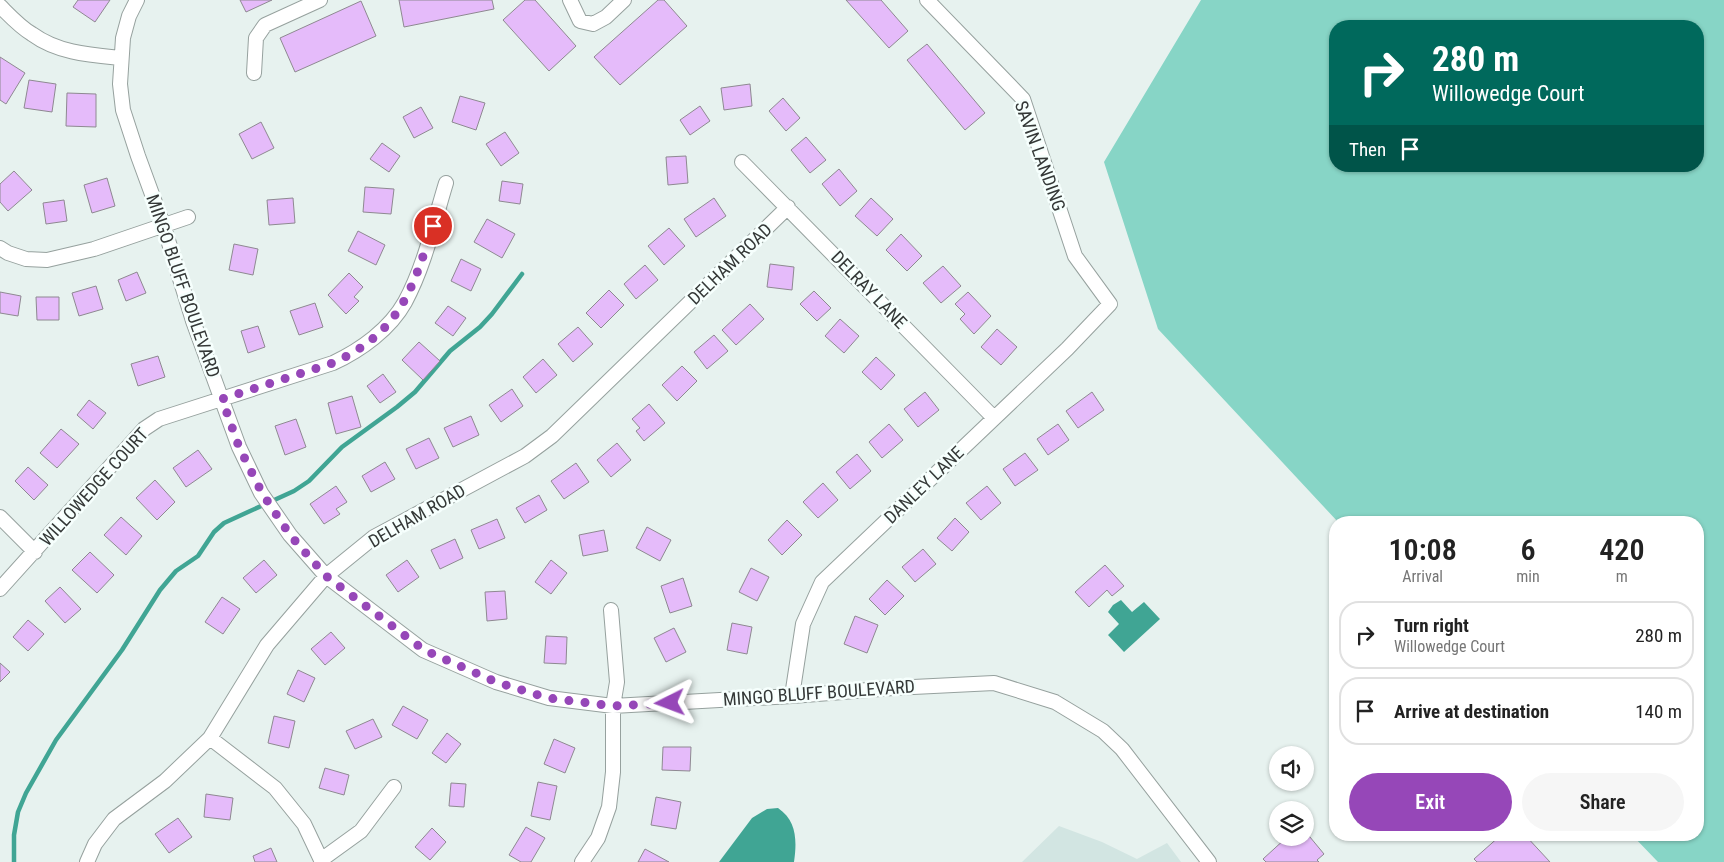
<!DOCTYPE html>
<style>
:root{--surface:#fff;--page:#f6f6f6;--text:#222;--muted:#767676;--line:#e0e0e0;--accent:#9647b8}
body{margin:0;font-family:"Roboto Condensed",sans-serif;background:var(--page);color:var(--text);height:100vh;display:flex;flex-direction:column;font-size:19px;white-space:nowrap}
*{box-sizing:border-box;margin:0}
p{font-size:16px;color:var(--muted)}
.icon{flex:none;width:28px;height:28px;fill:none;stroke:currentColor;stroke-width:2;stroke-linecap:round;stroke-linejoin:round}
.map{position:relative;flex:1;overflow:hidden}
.drawer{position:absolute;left:1329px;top:516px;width:375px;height:325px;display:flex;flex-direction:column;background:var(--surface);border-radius:20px;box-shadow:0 1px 4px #0004}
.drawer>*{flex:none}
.banner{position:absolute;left:1329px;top:20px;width:375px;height:152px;border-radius:20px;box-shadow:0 1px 4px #0004;background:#00695c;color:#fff;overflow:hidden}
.buttons{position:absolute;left:1269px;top:746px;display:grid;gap:10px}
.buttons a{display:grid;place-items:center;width:45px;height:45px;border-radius:50%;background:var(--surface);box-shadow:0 1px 4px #0004;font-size:25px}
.pin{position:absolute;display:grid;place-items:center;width:42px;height:42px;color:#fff;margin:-21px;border:2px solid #fff;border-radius:50%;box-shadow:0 1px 5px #0007}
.me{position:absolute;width:55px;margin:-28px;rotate:267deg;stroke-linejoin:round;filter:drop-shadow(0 0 4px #0008)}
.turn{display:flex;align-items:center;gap:18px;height:105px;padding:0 20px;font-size:22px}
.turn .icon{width:65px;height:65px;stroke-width:2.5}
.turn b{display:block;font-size:35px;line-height:42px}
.then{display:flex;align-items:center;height:48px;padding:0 20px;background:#0003;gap:10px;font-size:19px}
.eta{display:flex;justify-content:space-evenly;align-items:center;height:85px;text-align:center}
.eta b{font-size:30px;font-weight:600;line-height:35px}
.action{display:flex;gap:10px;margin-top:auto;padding:10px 20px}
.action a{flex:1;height:58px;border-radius:30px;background:var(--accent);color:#fff;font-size:20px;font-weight:600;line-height:58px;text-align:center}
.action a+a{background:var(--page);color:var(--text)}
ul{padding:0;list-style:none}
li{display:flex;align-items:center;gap:15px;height:68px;margin:0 10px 8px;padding:0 10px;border:2px solid var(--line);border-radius:20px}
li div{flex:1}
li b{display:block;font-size:19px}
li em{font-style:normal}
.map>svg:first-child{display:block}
.built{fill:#d2e5e2}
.green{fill:#87d5c6;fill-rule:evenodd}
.water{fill:#40a594}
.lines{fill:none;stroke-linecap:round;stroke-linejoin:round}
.stream{stroke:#40a594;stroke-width:4.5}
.building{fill:#e5bbfa;stroke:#8e8991}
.minor-casing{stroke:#96a19e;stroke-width:16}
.minor{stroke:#fff;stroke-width:14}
.route{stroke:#9647b8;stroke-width:9;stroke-dasharray:0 16.2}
.labels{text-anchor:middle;stroke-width:5;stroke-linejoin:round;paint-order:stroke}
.street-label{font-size:18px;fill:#343837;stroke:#f6fffd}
</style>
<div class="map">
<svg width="1724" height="862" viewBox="0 0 1724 862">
<rect width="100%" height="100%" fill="#e7f2ef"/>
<path class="built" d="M1059,826L1102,842L1137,859L1167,843L1181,862H1022Z"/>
<path class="green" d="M1201,0H1724V862H1658L1632,835H1698V522H1338L1158,329L1104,162ZM1335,26H1698V166H1335Z"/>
<path class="water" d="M1121,600L1132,612L1144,602L1160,619L1124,652L1108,635L1119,624L1108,612L1113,605Z
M778,808C797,821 797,841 794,862H719L752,818L767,809Z"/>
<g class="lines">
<path class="stream" d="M14,862V835L18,812L26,793L56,740L122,650L160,590L176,571L198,556L214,532L224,523L294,491L309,481L342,447L397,407L415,392L450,351L480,327L492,314L522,274"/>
</g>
<path class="building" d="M78,0H110L95,22L73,7Z
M240,0H272L246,12Z
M399,0H492L494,9L404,27Z
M525,0H535L576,46L549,71L503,20Z
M658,0H664L687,26L620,85L594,57Z
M846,0H881L908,31L889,48Z
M361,1L376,36L295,72L280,38Z
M927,44L985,113L965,130L907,60Z
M0,57L25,73L6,104L0,100Z
M29,80L56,84L52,112L24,108Z
M750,84L752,106L724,110L721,88Z
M67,93L96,94V127L66,126Z
M460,96L485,103L476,130L452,122Z
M783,98L800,118L786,131L769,111Z
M700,106L710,121L690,135L680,120Z
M421,107L433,128L414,138L403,117Z
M261,122L274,148L252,159L239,134Z
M505,132L519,153L501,166L486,144Z
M806,137L826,160L810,173L791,150Z
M382,143L400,156L389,172L370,159Z
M686,156L688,183L668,185L666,157Z
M839,169L857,191L840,206L822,184Z
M14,171L32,190L8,211L0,202V184Z
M107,178L115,206L92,213L84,185Z
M502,181L523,184L520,204L499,201Z
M365,187L394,189L391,214L363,212Z
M293,198L295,223L269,225L267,200Z
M714,198L726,216L696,237L684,219Z
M871,198L893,219L877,236L855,216Z
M64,200L67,221L46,224L43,203Z
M487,219L515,234L502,258L474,242Z
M669,228L685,246L664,265L648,246Z
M358,231L385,245L376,265L348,251Z
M901,234L922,256L907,271L886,250Z
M234,244L258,249L253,275L229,270Z
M461,259L481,269L471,291L451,281Z
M770,264L794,267L792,290L767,287Z
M645,265L658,280L636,299L624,284Z
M943,266L961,286L941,303L923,283Z
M137,272L146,293L126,301L118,280Z
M349,273L363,287L354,297L359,301L346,314L328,295Z
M96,286L103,309L79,316L72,293Z
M609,290L624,305L601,328L586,313Z
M814,291L831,308L817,321L800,304Z
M0,292L21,296L18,316L0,313Z
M968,292L991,316L974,334L960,319L965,314L955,304Z
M36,297H59V320H37Z
M315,303L323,327L299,335L290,311Z
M750,304L764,319L736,345L722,330Z
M448,306L466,318L453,336L435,323Z
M840,319L859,336L844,353L825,336Z
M258,326L265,347L248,353L241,331Z
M578,327L593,344L573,362L558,344Z
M997,329L1017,347L1001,365L981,347Z
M714,335L728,351L707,369L694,352Z
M419,342L440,361L423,380L402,360Z
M158,356L165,377L138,386L131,364Z
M876,357L895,375L881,390L862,372Z
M543,359L557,375L536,393L523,377Z
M682,366L697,381L677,401L662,385Z
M383,374L396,392L380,403L367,386Z
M512,389L523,406L501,422L489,405Z
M925,392L939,410L918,427L904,409Z
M1092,392L1104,410L1078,428L1066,411Z
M352,396L361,427L336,434L328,403Z
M89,400L106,413L93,429L77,415Z
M649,404L665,423L644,441L636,431L640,428L632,419Z
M471,416L479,435L453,447L444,428Z
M296,419L306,447L285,455L275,426Z
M889,424L903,440L882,458L869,442Z
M1058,424L1069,440L1048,455L1037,439Z
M61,429L79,444L57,468L40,453Z
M429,438L439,458L416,469L406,449Z
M617,443L631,460L611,477L597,460Z
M198,450L212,469L186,487L173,468Z
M1025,453L1038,470L1015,486L1003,469Z
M857,454L871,471L850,489L836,472Z
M385,462L395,479L371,492L362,476Z
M576,463L589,482L564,499L551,481Z
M28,467L48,485L34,500L15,481Z
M155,480L175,502L157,520L136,498Z
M823,483L838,500L818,518L803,502Z
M336,486L347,502L336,509L340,514L324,524L310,504Z
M987,486L1001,503L981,520L966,503Z
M539,495L547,510L525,523L516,508Z
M121,517L142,536L126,555L104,535Z
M955,518L969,532L952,551L937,538Z
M497,519L505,538L479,549L471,530Z
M787,520L802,535L782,555L768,540Z
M647,527L671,540L660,561L636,548Z
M604,530L608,551L583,556L579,535Z
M455,539L463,558L440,569L431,550Z
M923,549L936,564L915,582L902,567Z
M90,552L114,575L97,593L72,570Z
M264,560L277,575L256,593L243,578Z
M407,560L419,577L398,592L386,575Z
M551,560L567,573L551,594L535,582Z
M1105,565L1124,586L1112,596L1107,590L1089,607L1075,592Z
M751,568L769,577L757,601L739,592Z
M683,578L692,606L670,613L661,586Z
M887,580L904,596L885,615L869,599Z
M60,587L81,609L65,623L45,601Z
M505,591L507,619L487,621L485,592Z
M222,597L240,609L223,634L205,622Z
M855,616L878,625L867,653L844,644Z
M28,620L44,634L28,651L13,637Z
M732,623L752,627L747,654L727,650Z
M674,628L686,652L666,662L654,638Z
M331,632L345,648L325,665L311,649Z
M546,636L567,637L566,664L544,663Z
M0,663L10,672L0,682Z
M298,670L315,678L304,702L287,694Z
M403,706L428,720L417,739L392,725Z
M274,716L295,721L289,748L268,743Z
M373,719L382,737L355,749L346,731Z
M447,733L461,744L446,763L432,753Z
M554,739L575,748L565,773L544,764Z
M663,747H691L690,771L662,770Z
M325,768L349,775L344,795L319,788Z
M538,782L557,786L550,820L531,816Z
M451,783L466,784L464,807L449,806Z
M206,794L233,798L230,820L204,817Z
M656,797L681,802L676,829L651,825Z
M178,818L192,837L169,853L155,834Z
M526,827L545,838L531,862H521L509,855Z
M432,828L446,842L430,860L415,847Z
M1305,831L1324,854L1317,860L1319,862H1266L1263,859L1286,838H1305Z
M1501,835H1525L1550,862H1477L1474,859Z
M271,848L277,862H255L253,856Z
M645,849L669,862H638Z"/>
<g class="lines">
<g class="minor-casing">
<path id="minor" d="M137,0L129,16L123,38L120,84L123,110L138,156L164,227L193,321L239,447L261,493L290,535L326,576L423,650L496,682L549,698L613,706L792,696L893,688L994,683L1055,702L1103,731L1122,749L1209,862
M570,0L580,21L593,24L606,17L624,0
M0,6C10,16 20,27 32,34C58,53 90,55 121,58
M254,73L256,38L265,25L320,0
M742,162L994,418
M0,248L8,253L26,259L47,260L94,249L188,217
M0,517L35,552
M0,589L144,429L159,419L333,363C361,350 390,329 405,302C425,265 434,222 446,183
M792,696L803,624L822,582L1067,349L1110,304L1075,256L1023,99L927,0
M210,738L275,788L304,824L322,862
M321,860L361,831L394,787
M87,862L95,844L114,819L165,781L210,738L267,645L326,576L374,537L525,456L552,436L788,207
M582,862L598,838L609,807L613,772V706L617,682L611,610"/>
</g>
<use href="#minor" class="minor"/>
</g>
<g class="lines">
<path class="route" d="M433,226C412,291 400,332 333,363L222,399L239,447L262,493L290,535L326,576L424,650L496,682L548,698L613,706L670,703"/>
</g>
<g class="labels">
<g class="street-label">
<text transform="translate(1040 156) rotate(70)" y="6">SAVIN LANDING</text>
<text transform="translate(730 264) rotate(-44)" y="6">DELHAM ROAD</text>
<text transform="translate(183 286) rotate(71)" y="6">MINGO BLUFF BOULEVARD</text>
<text transform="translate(869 290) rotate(46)" y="6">DELRAY LANE</text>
<text transform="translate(924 485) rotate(-44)" y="6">DANLEY LANE</text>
<text transform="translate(94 487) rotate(-48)" y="6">WILLOWEDGE COURT</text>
<text transform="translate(417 516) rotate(-30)" y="6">DELHAM ROAD</text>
<text transform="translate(819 693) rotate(-4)" y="6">MINGO BLUFF BOULEVARD</text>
</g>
</g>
</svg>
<div class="buttons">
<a><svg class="icon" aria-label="sound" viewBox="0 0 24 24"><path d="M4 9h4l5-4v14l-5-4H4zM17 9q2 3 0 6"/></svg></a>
<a><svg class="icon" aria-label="layers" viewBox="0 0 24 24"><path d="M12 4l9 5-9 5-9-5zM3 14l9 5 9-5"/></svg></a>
</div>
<div class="pin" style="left:433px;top:226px;background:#d93025"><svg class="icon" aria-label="arrive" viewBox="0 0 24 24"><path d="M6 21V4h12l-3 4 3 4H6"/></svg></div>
<svg class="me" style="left:670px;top:703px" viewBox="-20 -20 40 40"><path d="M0-17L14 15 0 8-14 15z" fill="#9647b8" stroke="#fff" stroke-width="4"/></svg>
<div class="banner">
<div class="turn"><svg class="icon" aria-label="right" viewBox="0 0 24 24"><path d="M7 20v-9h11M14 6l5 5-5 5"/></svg><div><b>280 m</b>Willowedge Court</div></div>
<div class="then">Then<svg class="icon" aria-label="arrive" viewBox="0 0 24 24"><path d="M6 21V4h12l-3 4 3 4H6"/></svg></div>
</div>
<section class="drawer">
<div class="eta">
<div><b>10:08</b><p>Arrival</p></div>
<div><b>6</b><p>min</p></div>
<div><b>420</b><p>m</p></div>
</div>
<ul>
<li><svg class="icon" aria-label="right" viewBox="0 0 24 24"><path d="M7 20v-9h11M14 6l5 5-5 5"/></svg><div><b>Turn right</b><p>Willowedge Court</p></div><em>280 m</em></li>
<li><svg class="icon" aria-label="arrive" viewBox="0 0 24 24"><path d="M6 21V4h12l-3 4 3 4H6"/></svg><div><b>Arrive at destination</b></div><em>140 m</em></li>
</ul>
<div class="action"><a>Exit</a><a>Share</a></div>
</section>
</div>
